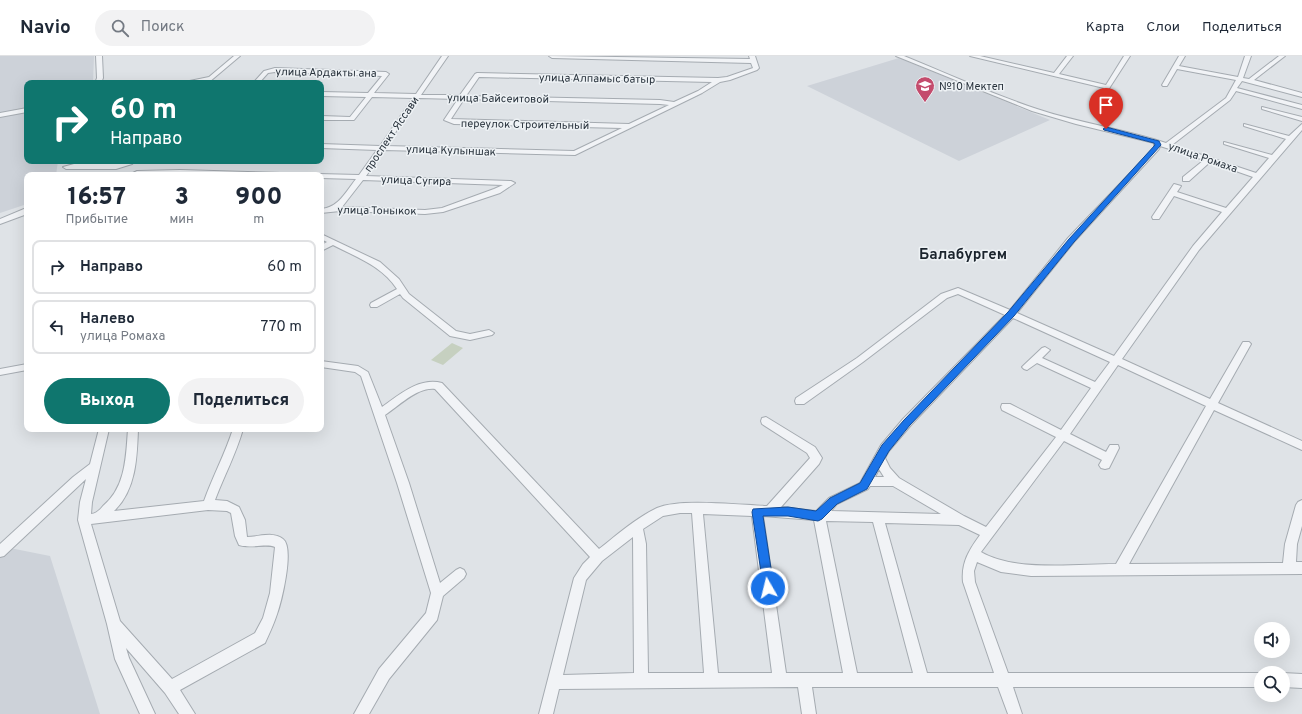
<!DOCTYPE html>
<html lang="ru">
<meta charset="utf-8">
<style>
:root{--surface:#fff;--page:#f2f2f3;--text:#1f2937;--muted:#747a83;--line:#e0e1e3;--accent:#0f766e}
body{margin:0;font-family:Overpass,sans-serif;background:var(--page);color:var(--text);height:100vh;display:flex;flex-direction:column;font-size:15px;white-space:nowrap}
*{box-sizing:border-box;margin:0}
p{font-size:13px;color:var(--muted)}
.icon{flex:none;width:22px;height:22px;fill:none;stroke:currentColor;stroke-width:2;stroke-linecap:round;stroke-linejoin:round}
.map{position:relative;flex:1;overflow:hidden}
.panel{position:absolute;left:24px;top:116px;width:300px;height:260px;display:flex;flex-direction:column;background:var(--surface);border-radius:8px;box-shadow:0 4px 16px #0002}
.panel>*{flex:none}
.banner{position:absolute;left:24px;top:24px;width:300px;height:84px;border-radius:8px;box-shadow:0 4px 16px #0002;background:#0f766e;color:#fff;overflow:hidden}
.tools{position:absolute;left:1254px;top:566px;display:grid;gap:8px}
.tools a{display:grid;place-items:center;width:36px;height:36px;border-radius:50%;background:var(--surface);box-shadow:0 4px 16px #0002;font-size:20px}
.pin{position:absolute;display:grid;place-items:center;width:34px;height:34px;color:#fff;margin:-41px -17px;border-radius:50% 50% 50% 0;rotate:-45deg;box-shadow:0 0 4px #0007}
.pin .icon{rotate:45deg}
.me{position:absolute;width:44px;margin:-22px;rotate:352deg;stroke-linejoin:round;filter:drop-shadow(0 0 3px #0008)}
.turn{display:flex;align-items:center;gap:14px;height:84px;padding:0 20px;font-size:18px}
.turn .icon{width:52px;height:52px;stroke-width:2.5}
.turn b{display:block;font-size:28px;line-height:34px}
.eta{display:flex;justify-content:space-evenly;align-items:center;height:68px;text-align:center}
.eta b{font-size:24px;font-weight:800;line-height:28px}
.action{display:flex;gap:8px;margin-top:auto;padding:8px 20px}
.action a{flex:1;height:46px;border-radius:24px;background:var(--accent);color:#fff;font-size:16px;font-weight:800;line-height:46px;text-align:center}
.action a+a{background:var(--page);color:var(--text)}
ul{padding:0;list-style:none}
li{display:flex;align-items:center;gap:12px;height:54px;margin:0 8px 6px;padding:0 12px;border:2px solid var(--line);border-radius:8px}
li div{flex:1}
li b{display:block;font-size:15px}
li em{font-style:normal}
header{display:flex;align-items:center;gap:24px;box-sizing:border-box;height:56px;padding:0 20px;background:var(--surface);border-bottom:1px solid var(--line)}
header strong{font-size:19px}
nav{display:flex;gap:22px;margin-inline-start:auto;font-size:14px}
.search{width:280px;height:36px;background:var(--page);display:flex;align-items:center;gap:10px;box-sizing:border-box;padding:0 14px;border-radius:22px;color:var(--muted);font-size:15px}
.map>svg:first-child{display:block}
.built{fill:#cdd2d9}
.green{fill:#c6d0c0}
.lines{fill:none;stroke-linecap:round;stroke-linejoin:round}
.minor-casing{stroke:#a5abb1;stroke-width:2}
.minor{fill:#f1f3f6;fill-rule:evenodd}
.route{fill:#1a73e8;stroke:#114b97}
.labels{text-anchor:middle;stroke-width:3;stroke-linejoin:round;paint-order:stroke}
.far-street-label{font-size:11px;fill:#29333d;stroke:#eef2f5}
.far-poi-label{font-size:11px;fill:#29333d;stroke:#eef2f5;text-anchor:start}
.quarter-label{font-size:15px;font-weight:bold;fill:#1b242d;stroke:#eef2f5}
</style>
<header>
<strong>Navio</strong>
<div class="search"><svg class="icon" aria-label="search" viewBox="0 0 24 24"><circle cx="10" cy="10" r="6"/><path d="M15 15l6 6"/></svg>Поиск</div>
<nav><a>Карта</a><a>Слои</a><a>Поделиться</a></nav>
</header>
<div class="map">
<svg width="1302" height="658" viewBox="0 0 1302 658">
<rect width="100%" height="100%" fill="#dfe3e7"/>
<path class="built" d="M0,0H94L93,27H27V105H58L56,119H27V148L0,157Z
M899,2L1050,64L959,105L807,30Z
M0,490L50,500L100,658H0Z"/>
<path class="green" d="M452,287L463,292L443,309L431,304Z"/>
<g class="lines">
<g class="minor-casing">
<path id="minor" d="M96,0H102L103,22L101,27H95L97,22Z
M234,0H240L208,27H202L204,25L180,27L209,21Z
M442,0H448L421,39H460L475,18L477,17L718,22L727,21L753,12L751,7L552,2L549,0L750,3L749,0H755L759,12L757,14L730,24L720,26L702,37L575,99L384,94L366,120L511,125L515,127L500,137L443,156L425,158L340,155L321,157V153C339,151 345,137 356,123L321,122V119L318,118L359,119L377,94L321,92V88L380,90L413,42L372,41L354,64H321V60L350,61L366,41L321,40V36L368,37L382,20L275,16L268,17L259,27H253L254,26L264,15L275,12L386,16L389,18L374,37L416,38ZM479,21L712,26L698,35L674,46L660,44L466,40ZM419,42L458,43L444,64L454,68L622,72L574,95L386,90ZM464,43L660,48L669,49L629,68L451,63ZM363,124L503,129L494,133L442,152L425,154L342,151Z
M896,0H904C948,18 992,38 1037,53C1079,67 1124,73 1166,87L1226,42L1236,24L1177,13L1167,30H1163L1162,29L1179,0H1185L1179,10L1238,21L1245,0H1251L1243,22L1249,23L1279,0H1285L1254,24L1302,37V41L1242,25L1237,32L1302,49V53L1236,35L1230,44L1172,89L1256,117L1269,102L1224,88V86L1272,99L1286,83L1244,70V68L1289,80L1302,68V74L1199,194L1122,303L1210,343L1243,286H1249L1251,288L1218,347L1302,385V394L1214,354L1129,508L1283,507L1285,488L1296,449L1298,446L1302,444V470L1297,488L1296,506H1302V518L1031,520L1001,516L977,506L974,515L975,526L1008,617H1261V631H1013L1022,658H1008L998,631H812L816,658H802L798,631L559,633L553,658H539L574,522L583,508L590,501L435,333C417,331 399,350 385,359L409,427L440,527L456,514L460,512L464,514L466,518L464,522L443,540L437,564L389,623L369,658H354L379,613L426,557L431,537L397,427L361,320L355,316L321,311V305L358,310L368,316L382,351C399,339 419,321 442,327L599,493C617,479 636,462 657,452C679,442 740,449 767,450L810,402L807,397L762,368L761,365L762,362L766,361L815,391L822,402L819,408L781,451L816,455L829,442L860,427L881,389L903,363L1005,259L958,238L947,242L863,306L804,348H796L795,345L796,342L857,302L941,238L958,232L1010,254L1068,182L1154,92V87L1076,68L1032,55ZM1160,90L1204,104L1183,121V125H1189L1210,106L1253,121L1226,152L1177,136L1181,130L1174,128L1152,161L1153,163H1159L1174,140L1222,156L1193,190L1114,300L1017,257L1074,186L1159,93ZM1013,262L1110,306L1095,326L1042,302L1050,294L1045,291L1042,292L1024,309L1022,311L1024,313L1027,314L1037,307L1091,332L1061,374L1010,348H1002L1001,351L1002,354L1056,381L986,471L964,460L899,422L890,412L885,402L889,395L911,369ZM1118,309L1206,350L1116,508C1077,508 1015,516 981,496L1064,385L1102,404L1099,409L1101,412L1105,413L1109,412L1119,392L1118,389H1110L1106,396L1070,378ZM879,413L884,421H875ZM870,430H893L941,458L831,455L837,448L868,433ZM680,457H692L704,617H648L646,488L643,473L663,460ZM703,458L752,460L772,617H718ZM763,460L814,464L843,617H786ZM826,465L873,466L913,617H857ZM885,467L959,469L980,479C969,494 961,507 963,526L994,617H927ZM633,481L634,617L563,619L586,524L602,505Z
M970,0H980L1054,17L1067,0H1073L1059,18L1106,29L1124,0H1130L1101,45L1099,46L1096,44L1104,32Z
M1262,51L1302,61V65L1262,53Z
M27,52V56L0,61V57Z
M130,105L133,107L132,108L116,113H66L63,111L74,108H116Z
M180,114L280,117L284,119H137L133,117L137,115Z
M24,153H27V158L0,168V163Z
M321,178L380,206L399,223L409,238L456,275L470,278L489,274L494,277L492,279L470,284L450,280L403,242L400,238L377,251H371L370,249L371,247L397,233C382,210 356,201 333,189L321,195V189L327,186L321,183Z
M27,308V314L0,319V313Z
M99,373H109L92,446L91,458C95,458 100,454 103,450C126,431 126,400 128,373H138C137,402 136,434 114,455L204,445C213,420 225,398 233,373H243C236,398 224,420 215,444L227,445L239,451L245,464L247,481C259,481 273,475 283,483C295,492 281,548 276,561C273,570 269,578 265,587L180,634L195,658H179L165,637L126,592L129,602L155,658H140L115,603L107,568L78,464L80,446L86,423L4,500L0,501V488L73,421L90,408ZM208,454L227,455L231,457L235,480L239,489C251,493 266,487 275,491L270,537L263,562L255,577L172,623L120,565L91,468Z
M1283,617L1302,618V632L1283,631Z"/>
</g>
<use href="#minor" class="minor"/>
</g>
<path class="route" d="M1106,71L1159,85L1161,89L1074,186L1014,260L910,369L889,395L867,433L837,448L822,463L818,465L788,460H763L774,532L772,536L768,538L764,536L752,456L753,453L788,451L816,455L830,442L860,427L882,389L904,364L1008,256L1069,183L1155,89L1154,87L1104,74L1103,73Z"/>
<defs>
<g id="school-pin" transform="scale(1)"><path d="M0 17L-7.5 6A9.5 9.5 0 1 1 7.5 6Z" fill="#c44c6d" stroke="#eef2f5"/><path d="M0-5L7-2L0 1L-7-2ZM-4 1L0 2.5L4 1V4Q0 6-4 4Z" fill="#fff"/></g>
</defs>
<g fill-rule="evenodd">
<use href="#school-pin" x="925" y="30"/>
</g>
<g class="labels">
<g class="far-street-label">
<text transform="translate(326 16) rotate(1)" y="4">улица Ардакты ана</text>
<text transform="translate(597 22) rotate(1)" y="4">улица Алпамыс батыр</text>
<text transform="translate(498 42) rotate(1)" y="4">улица Байсеитовой</text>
<text transform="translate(525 68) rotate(1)" y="4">переулок Строительный</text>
<text transform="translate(391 78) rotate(-56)" y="4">проспект Яссави</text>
<text transform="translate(451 94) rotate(2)" y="4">улица Кулыншак</text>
<text transform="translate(1203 101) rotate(19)" y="4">улица Ромаха</text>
<text transform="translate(416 124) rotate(2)" y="4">улица Сугира</text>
<text transform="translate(377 154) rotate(1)" y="4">улица Тоныкок</text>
</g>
<g class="far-poi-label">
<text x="939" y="34">№10 Мектеп</text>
</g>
<g class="quarter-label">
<text x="963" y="203">Балабургем</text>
</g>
</g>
</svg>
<div class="tools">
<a><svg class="icon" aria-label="sound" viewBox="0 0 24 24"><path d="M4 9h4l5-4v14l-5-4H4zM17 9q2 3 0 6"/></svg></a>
<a><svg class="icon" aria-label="search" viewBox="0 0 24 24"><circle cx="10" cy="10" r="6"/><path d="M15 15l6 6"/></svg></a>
</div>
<div class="pin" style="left:1106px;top:73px;background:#d93025"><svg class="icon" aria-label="arrive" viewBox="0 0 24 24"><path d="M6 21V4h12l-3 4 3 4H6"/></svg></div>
<svg class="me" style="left:768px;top:532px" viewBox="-20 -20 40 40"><circle r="17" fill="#1a73e8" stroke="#fff" stroke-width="3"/><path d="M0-11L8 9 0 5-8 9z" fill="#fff"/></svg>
<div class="banner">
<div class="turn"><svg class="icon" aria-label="right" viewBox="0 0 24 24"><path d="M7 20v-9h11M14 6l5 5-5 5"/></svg><div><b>60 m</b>Направо</div></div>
</div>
<section class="panel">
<div class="eta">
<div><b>16:57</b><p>Прибытие</p></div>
<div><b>3</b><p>мин</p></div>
<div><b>900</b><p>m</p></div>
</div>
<ul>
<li><svg class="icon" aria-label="right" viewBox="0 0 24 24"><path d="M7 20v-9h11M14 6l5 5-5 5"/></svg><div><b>Направо</b></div><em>60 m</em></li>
<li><svg class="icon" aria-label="left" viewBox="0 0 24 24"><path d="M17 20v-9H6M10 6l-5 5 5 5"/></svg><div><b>Налево</b><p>улица Ромаха</p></div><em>770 m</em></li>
</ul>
<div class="action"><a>Выход</a><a>Поделиться</a></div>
</section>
</div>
